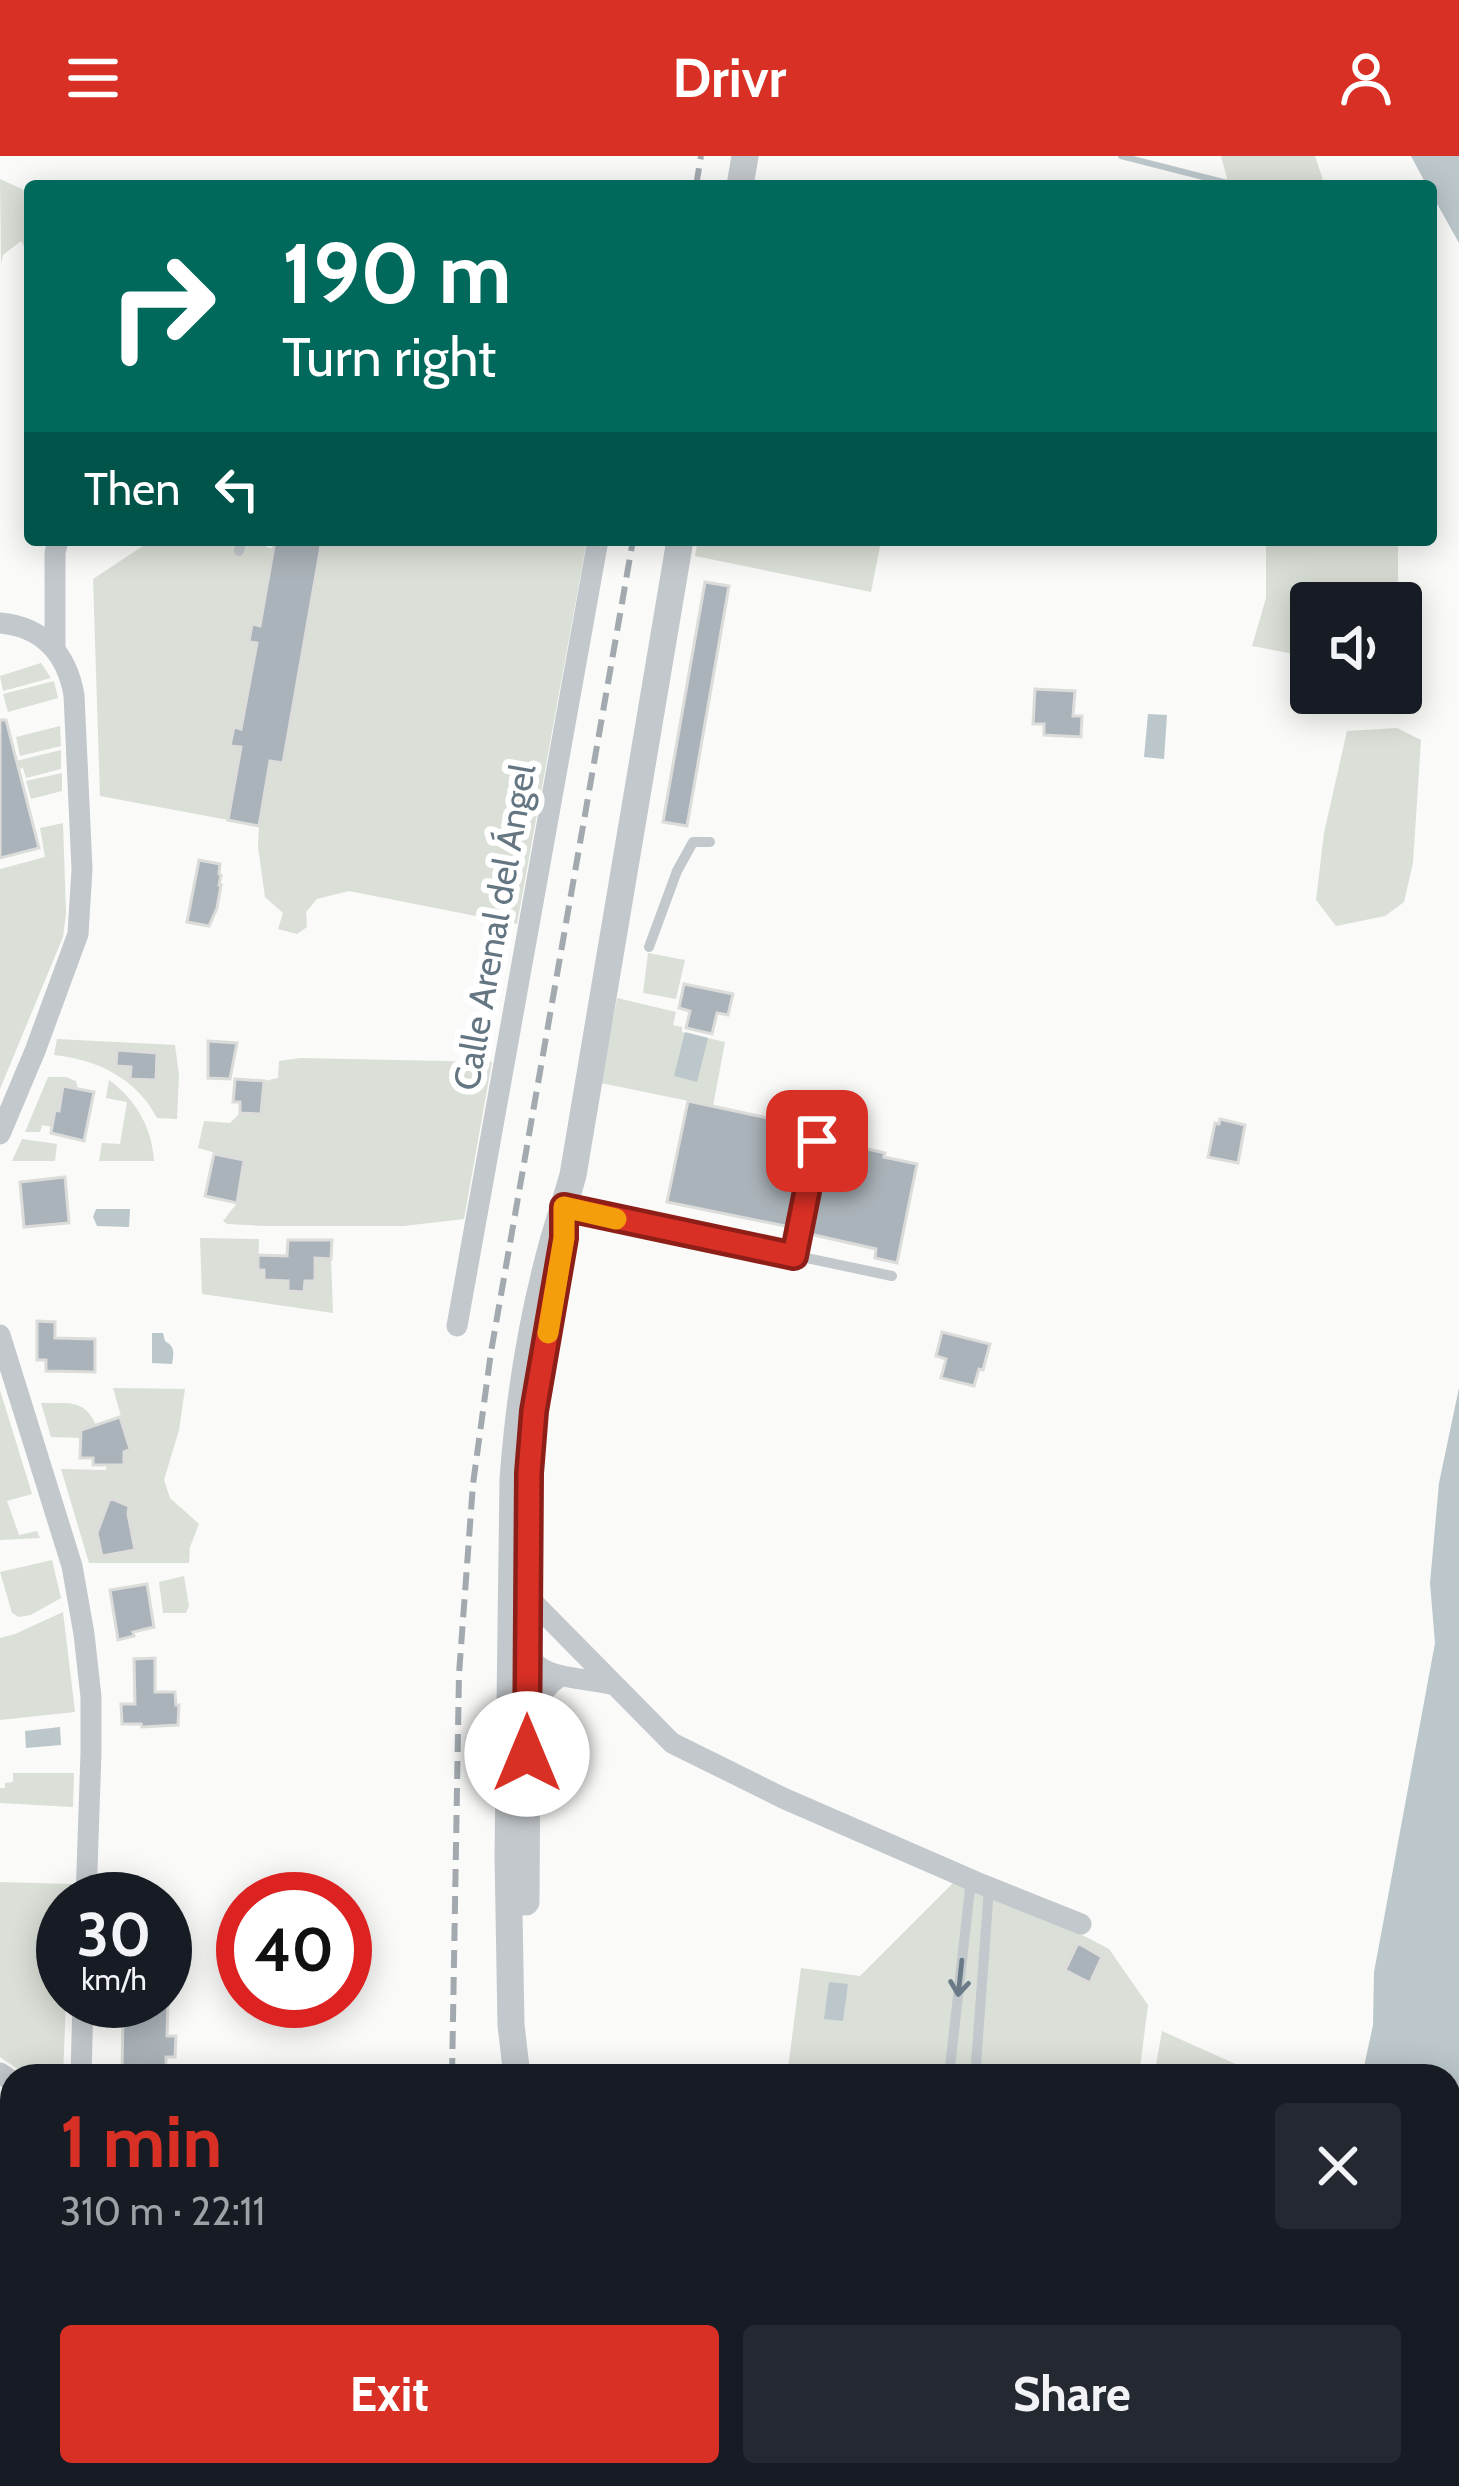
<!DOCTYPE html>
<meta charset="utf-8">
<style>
:root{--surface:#171b24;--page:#242831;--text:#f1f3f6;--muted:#9ea1a6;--accent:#d93025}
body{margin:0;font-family:Cabin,sans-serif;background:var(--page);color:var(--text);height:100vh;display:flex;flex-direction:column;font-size:45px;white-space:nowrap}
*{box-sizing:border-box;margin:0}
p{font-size:39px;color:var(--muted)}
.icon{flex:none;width:66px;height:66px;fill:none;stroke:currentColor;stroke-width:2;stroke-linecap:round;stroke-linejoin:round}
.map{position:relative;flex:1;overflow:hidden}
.drawer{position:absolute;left:0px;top:1908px;width:1461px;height:423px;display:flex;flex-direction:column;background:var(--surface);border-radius:36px 36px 0 0;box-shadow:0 6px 30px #0003}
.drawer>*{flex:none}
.banner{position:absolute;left:24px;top:24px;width:1413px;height:366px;border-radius:12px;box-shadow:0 6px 30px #0003;background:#00695c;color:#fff;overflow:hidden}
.tools{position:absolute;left:1290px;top:426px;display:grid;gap:24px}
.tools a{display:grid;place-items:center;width:132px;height:132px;border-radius:12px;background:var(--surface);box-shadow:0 6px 30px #0003;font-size:60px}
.speed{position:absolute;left:36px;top:1716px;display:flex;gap:24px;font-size:60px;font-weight:700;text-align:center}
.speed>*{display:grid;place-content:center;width:156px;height:156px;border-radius:50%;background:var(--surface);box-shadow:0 6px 30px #0003;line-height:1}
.speed small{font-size:30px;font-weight:400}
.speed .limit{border:18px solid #d22;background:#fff;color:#111}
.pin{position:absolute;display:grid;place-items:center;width:102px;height:102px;color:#fff;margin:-51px;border-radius:24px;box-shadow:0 6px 18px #0006}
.me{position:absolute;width:132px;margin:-66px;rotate:0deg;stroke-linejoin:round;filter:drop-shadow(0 0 9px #0008)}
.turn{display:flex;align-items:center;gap:42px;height:252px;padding:0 60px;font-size:54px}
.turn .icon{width:156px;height:156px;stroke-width:2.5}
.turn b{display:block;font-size:84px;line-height:102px}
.then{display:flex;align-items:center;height:114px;padding:0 60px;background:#0003;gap:24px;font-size:45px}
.round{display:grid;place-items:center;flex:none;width:126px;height:126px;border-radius:12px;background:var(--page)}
.headline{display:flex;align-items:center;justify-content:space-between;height:204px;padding:0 60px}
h1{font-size:72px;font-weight:700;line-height:90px;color:var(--accent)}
.primary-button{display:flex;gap:24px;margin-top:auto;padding:24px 60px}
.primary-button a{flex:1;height:138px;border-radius:12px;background:var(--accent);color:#fff;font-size:48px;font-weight:700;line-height:138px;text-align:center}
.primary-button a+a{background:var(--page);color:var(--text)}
header{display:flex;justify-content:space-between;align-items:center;height:156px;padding:0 60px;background:var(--accent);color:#fff;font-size:54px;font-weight:700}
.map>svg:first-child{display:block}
.green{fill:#dadfd7}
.water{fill:#bbc7cb}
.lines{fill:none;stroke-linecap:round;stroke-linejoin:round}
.stream{stroke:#bbc7cb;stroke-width:6}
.building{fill:#aab3b9;stroke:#dcdcda;stroke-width:3}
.service{stroke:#c3c8cc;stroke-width:10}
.minor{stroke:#c3c8cc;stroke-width:21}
.tertiary{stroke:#c3c8cc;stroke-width:27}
.rail{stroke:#a2aab0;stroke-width:6;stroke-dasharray:18 9;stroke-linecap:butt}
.oneway{stroke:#6a7a87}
.route-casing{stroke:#8d1f18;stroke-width:30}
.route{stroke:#d93025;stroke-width:21}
.slow{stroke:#f59e0b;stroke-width:21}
.labels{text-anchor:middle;stroke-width:12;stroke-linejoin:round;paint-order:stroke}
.street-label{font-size:36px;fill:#657683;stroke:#fff}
</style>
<header><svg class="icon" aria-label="menu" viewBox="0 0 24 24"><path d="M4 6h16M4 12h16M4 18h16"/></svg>Drivr<svg class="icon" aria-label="person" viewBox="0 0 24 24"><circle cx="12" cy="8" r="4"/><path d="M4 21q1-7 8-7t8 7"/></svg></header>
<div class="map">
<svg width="1459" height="2330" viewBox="0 0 1459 2330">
<rect width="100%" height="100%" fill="#fafaf8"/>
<path class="green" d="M1221,0H1315L1325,30H1229Z
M0,23L22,33L30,42V101L21,85L3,99L1,108Z
M152,384H267L266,391L274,393L260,470L252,469L249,485L257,487L241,573L234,572L231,589L241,591L228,664L100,640L93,423Z
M322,384H587L517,768L349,735L317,743L306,756L307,771L297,778L278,773L283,757L265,741L258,691L259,670L270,605L283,606Z
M698,384H840L880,390L871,436L695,400Z
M1266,384H1398V447H1311L1310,501L1252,490L1266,442Z
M41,507L51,522L3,535L0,520Z
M54,525L58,542L8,556L3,538Z
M60,570L61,590L20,600L16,581Z
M1397,572L1421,584L1413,707L1404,746L1385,760L1336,770L1316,744L1324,677L1347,575Z
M61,594V613L26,622L23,612L18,613L16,605Z
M62,617V635L31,643L26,625Z
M63,667L66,757L63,781L0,933V713L45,701L40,672Z
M648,797L685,804L676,843L643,837Z
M617,842L676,856L673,869L682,871V876L725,886L713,950L601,927Z
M57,883L175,889L179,919L177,963L157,962C136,922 98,904 54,899Z
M300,902L492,906L464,1063L403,1070H265L227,1068L223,1065L237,1047L244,1005L198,992L204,965L230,967L240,957L261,958L264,925L278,922L279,905Z
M48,921H66L76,925L78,933L63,931L59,955H55L52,971L42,969L40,976H25Z
M109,924C136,944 152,971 154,1005H99L102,987L120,988L127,946L106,942Z
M22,983L57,988L55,1005H12Z
M200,1082L259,1083L258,1114L288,1125V1135L304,1136L305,1125H315V1102L331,1103L333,1157L202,1138Z
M113,1232L185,1233L179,1274L164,1324L170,1342L199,1368L190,1391L189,1407H89L61,1313L106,1314L107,1309L130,1292Z
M0,1234L32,1338L7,1345L19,1379L37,1375L40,1382L0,1384Z
M41,1247C67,1248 84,1242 96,1269L81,1274V1282L51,1281Z
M52,1404L61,1442L31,1459L19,1461L12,1457L0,1416Z
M184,1420L189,1450L186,1457H163L159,1426Z
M63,1456L75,1556L0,1564V1482L15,1478Z
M13,1617H74L73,1651L0,1647V1632H5V1627L13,1626Z
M959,1721L1025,1749L1109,1793L1148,1849L1139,1920H787L801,1812L860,1820Z
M0,1726L72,1728L71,1743H63V1845H66L63,1920H28L0,1901Z
M1162,1875L1260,1919L1261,1920H1154Z
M12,2013V2081L0,2073V2020L3,2016L8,2018Z
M0,2083L12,2092V2168L0,2186Z
M0,2250L12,2258V2319H103L110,2330H0Z
M647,2319H1026L1022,2330H647Z
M1049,2319H1179L1176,2330H1045Z"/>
<path class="water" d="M1411,0H1459V87L1431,37V30H1427Z
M1148,558L1167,559L1164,603L1144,601Z
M685,876L708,882L697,926L674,920Z
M96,1053H130L129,1071L97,1070L93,1061Z
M152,1177H163L165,1185C175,1191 174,1196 172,1208L152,1207Z
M1459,1232V2330H1176L1179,2319H1449V1920H1362L1373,1869L1374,1816L1435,1487L1430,1427L1439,1327Z
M60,1571L61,1589L26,1592L25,1575Z
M829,1826L848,1828L843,1865L824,1863Z"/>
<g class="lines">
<path class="stream" d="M1121,0L1239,30"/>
</g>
<path class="building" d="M275,384H322L283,607L270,605L259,670L228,664L241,591L230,590L234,571L241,573L257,487L249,486L252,468L260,470Z
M705,426L729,430L687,670L663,666Z
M1035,533L1075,535L1073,560H1082L1081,581L1044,579V568H1033Z
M0,564H6L39,692L0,702Z
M199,704L220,708L219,718L221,719L219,729H221L217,752L209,770L187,766Z
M684,828L733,838L728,859L717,857L712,878L686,872L690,855L679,852Z
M208,885L237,887L230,923L208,922Z
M117,894L157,897L156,924L130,923L131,911L116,910Z
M235,923L264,925L261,958L240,957V946H233Z
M63,930L94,936L84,985L51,977L55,954L59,955Z
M688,945L806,970L804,979L809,980L790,1071L667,1046Z
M1220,963L1245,969L1238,1007L1208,1001L1215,967L1219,968Z
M827,984L885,997L884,1001L917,1008L897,1107L875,1102L876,1093L810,1078Z
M214,998L244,1004L237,1047L205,1040Z
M65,1021L69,1067L24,1071L20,1026Z
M288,1084H332L331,1103L315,1102V1125H305L304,1136L288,1135V1125L264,1124V1114H258V1099L287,1100Z
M37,1165L55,1166V1182L95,1183V1216L46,1215V1204H37Z
M942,1176L990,1188L983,1214L979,1213L974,1230L941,1222L946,1203L936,1200Z
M120,1261L130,1293L124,1296V1309H93V1302H80L81,1274Z
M110,1342L129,1350L128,1358L135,1394L102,1400L97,1377Z
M147,1428L154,1471L133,1476L134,1480L118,1484L110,1434Z
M155,1502V1536H175L176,1549H179L178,1569L142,1571L141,1568H122L121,1548H135L134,1503Z
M1078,1787L1102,1801L1090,1827L1065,1814Z
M149,1845H168L167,1880H176L175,1901H166V1918L122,1917L123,1859H148Z"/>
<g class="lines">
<path class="service" d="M239,395L241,384
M649,791L677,715L693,686H710
M568,1052L892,1120
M794,1100L817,985
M949,1920L971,1724
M978,1920L976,1908L989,1732
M831,2330L833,2319
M892,2330L894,2319"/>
<path class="minor" d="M0,467C44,471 67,499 74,539L82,713L78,778L35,895L0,978
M55,494V397L58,384
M457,1170L598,384
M0,1179L72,1410L84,1478L91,1541V1596L86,1743
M528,1441L672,1587L783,1642L976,1726L1081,1768
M518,1468C525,1526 564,1518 610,1528
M534,1600C535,1566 528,1543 559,1521
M0,1917L12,1925
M81,1920L83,1845
M0,2217L12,2200
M0,2233L12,2242
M126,2319L130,2330"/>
<path class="tertiary" d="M740,30L745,0
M526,1746L527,1587
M517,1920L511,1869L508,1699L513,1323C519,1242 532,1160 554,1082C560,1061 567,1041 573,1019L680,384
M515,2330V2319"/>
<path class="rail" d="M696,30L701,0
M452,1920L459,1518L473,1328L491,1196L633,384
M448,2330V2319"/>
</g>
<defs><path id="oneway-shaft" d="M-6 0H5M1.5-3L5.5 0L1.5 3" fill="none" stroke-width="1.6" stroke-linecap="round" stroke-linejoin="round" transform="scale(3)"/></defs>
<use class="oneway" href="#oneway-shaft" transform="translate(960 1822) rotate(96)"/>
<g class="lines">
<g class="route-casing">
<path id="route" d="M527,1598L529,1317L534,1255L564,1082V1051L794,1100L817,985"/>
</g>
<use href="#route" class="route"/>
<path class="slow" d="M548,1177L564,1082V1051L616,1063"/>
</g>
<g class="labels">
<g class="street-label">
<text transform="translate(494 771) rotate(-80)" y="13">Calle Arenal del Ángel</text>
</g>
</g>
</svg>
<div class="tools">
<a><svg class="icon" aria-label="sound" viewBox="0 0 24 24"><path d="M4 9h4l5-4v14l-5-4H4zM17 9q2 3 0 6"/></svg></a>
</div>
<div class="speed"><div>30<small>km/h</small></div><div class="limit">40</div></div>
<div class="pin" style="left:817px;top:985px;background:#d93025"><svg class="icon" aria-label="arrive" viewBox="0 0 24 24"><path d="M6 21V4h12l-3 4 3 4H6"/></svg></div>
<svg class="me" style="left:527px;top:1598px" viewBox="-20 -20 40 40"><circle r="19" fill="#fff"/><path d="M0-13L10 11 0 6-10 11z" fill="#d93025"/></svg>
<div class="banner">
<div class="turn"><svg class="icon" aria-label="right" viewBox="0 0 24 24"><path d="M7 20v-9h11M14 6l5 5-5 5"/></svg><div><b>190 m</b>Turn right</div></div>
<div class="then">Then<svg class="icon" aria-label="left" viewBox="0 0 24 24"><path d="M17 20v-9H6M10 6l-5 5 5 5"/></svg></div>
</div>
<section class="drawer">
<div class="headline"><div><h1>1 min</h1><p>310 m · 22:11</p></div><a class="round"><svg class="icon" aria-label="close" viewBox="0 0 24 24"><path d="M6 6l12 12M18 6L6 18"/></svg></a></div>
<div class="primary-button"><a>Exit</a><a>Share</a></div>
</section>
</div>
